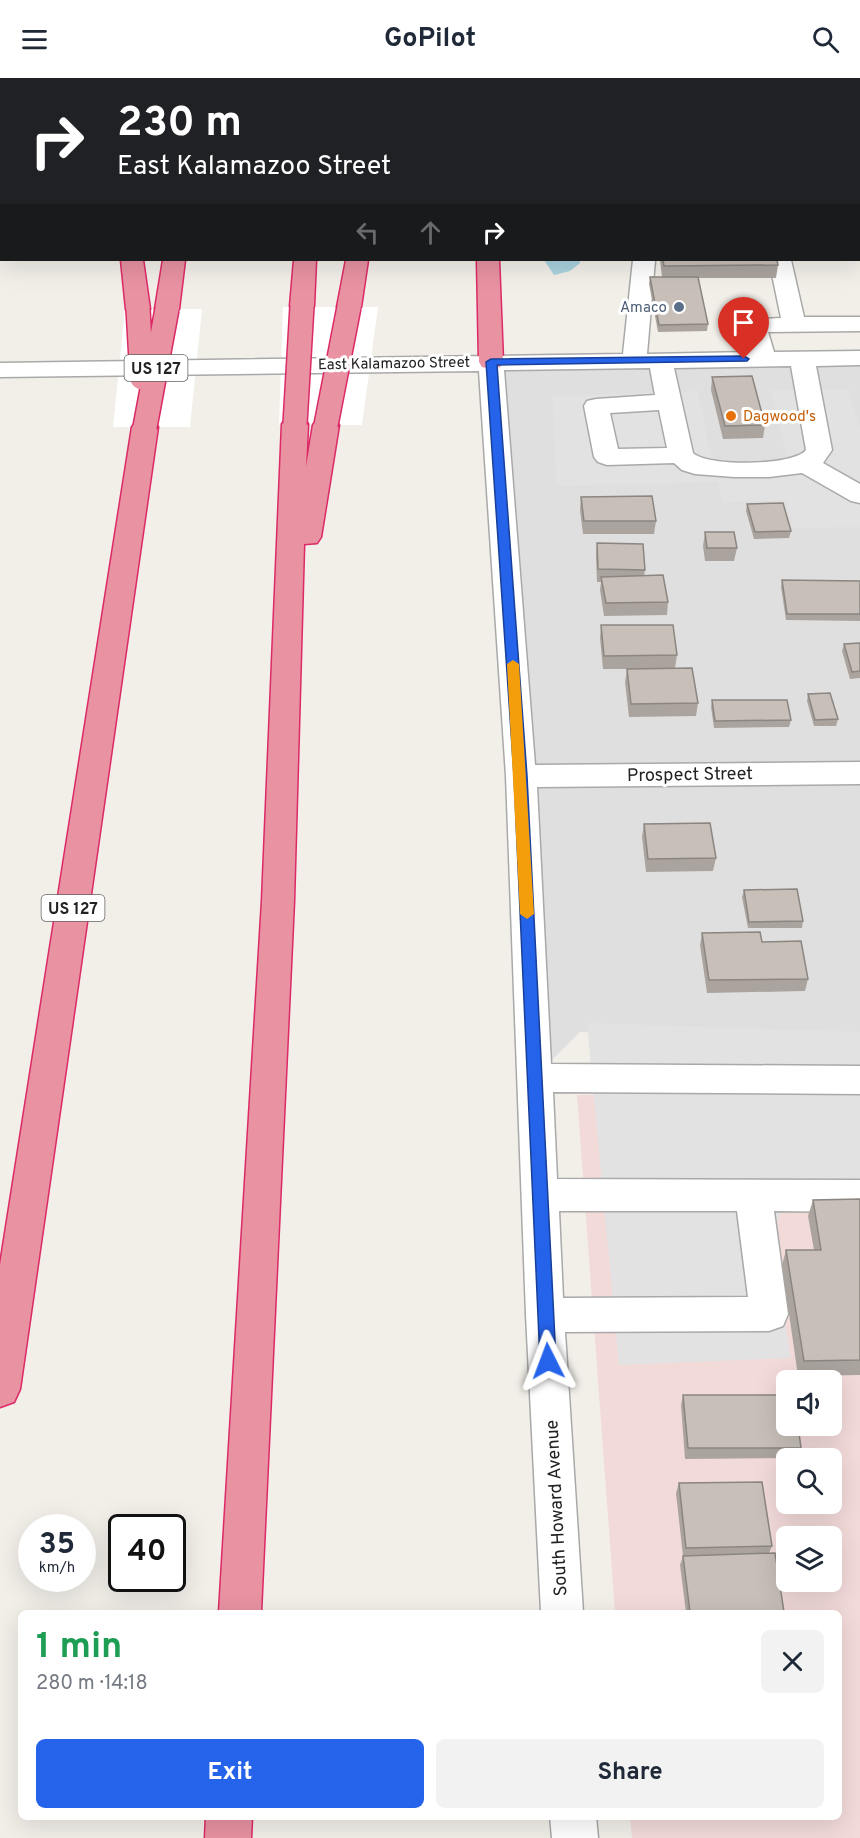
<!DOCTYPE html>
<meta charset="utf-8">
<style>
:root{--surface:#fff;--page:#f2f2f3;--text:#1f2937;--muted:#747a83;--accent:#2563eb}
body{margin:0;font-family:Overpass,sans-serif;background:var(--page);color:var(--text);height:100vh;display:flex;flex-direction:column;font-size:22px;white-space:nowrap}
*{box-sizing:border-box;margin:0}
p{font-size:20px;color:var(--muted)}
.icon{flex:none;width:33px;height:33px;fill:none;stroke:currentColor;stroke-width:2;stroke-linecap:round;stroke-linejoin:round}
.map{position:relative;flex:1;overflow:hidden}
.panel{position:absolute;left:18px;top:1532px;width:824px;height:210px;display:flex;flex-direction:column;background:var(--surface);border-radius:9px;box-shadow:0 6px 24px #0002}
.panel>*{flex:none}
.banner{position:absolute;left:0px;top:0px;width:861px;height:183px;box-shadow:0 6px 24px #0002;background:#202124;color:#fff;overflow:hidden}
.tools{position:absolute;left:776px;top:1292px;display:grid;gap:12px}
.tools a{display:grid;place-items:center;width:66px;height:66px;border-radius:9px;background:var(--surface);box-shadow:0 6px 24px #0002;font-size:30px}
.speed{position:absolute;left:18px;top:1436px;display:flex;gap:12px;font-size:30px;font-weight:700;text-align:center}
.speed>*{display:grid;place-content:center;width:78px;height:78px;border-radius:50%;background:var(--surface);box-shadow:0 6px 24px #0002;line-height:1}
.speed small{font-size:15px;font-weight:400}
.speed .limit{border:3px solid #111;border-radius:9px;background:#fff;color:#111}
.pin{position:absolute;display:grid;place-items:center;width:51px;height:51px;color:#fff;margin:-62px -26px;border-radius:50% 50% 50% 0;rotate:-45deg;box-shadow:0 0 6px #0007}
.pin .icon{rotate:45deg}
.me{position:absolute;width:66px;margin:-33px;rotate:357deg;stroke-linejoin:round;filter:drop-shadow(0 0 4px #0008)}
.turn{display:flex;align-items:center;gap:21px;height:126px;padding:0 18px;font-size:27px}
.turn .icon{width:78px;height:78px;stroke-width:2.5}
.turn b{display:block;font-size:42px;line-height:51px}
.lanes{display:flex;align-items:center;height:57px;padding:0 18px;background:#0003;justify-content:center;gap:30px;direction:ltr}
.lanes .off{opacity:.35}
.round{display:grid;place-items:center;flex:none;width:63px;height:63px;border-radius:9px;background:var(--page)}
.head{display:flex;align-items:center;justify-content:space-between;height:102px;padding:0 18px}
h1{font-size:36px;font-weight:700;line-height:45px;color:#1e9e55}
.button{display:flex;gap:12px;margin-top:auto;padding:12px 18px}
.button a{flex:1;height:69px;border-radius:9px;background:var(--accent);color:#fff;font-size:24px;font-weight:700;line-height:69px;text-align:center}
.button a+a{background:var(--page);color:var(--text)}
header{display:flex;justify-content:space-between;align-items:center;height:78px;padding:0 18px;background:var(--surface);font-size:27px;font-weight:700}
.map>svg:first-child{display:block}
.residential{fill:#e0dfdf}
.commercial{fill:#f2dad9;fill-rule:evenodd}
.parking{fill:#e2e2e2}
.water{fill:#aad3df}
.pier{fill:#fff}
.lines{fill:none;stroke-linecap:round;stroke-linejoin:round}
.minor-casing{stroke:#a9a9a9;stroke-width:3}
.highway-casing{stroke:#dc2a67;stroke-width:3}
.minor{fill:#fff;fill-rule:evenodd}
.highway{fill:#e892a2;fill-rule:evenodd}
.highway-bridge-casing{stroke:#dc2a67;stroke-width:26;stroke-linecap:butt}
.highway-bridge{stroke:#e892a2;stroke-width:23}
.wall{fill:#aba49e}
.building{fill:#c7bfb8;stroke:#8b8681;stroke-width:1.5}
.route{fill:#2563eb;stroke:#184099;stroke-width:1.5}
.slow{fill:#f59e0b}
.service-dot{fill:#5c6f8a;stroke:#fff;stroke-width:2}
.food-dot{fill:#e8710a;stroke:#fff;stroke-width:2}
.labels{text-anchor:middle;stroke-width:6;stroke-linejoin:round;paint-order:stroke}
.far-service-label{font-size:15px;fill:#4e5e75;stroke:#fff;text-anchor:end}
.far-street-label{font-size:15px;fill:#222;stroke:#fff}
.far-food-label{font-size:15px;fill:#c56008;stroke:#fff;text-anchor:start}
.shield{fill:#fff;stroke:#646464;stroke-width:1.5}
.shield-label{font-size:16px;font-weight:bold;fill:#222}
.street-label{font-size:18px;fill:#222;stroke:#fff}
</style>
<header><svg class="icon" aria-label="menu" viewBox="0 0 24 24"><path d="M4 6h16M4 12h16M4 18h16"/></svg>GoPilot<svg class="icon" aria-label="search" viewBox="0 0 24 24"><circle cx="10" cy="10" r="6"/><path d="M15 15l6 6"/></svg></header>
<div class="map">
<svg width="860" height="1760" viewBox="0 0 860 1760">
<rect width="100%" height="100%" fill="#f2efe9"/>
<path class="residential" d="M860,280V963L580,954L534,1000L491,284Z"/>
<path class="commercial" d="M860,1013V1760H632L630,1739L838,1738V1534H615L577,1017ZM786,1302H831V1347H786ZM786,1380H831V1425H786ZM786,1458H831V1503H786Z"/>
<path class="parking" d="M848,311L860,349V449L793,450L786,422L722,424L718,404L556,408L553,318L698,313L713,387L789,385L770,312Z
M587,945L860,954V1123L813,1121L782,1135L770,1153L791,1280L619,1287Z"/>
<path class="water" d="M544,182H580V185L570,193L554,197Z"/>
<path class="pier" d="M283,229H378L362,347H279Z
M125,231H202L190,349H113Z"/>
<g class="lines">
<g class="minor-casing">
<path id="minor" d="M633,182H655L647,276L750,274L742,247L746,242L781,240L769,182H791L804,239H860V253L768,254L774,274L860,273V287L816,288L832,372L823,385L860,406V425L851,423L802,395L769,399H734L695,396L682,392L674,385L607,387L598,384L594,379L584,328L587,323L596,321L655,317L650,290L504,292L535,687L860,684V706L537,709L551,986L860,988V1016L553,1014L557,1101L860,1102V1134L774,1133L788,1236L783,1248L769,1253L565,1254L583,1534H541L526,1237L506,698L479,293L0,299V285L623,276ZM791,288L806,372C794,388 708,389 693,375L674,290ZM659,332L667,370L618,371L610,335ZM559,1133H737L748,1219L563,1220Z
M550,1738H596L598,1760H552Z"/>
</g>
<g class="highway-casing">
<path id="highway" d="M7,0H27L28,2H8Z
M50,0H70L49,2Z
M191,0H211V2H191Z
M306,0H326V2H306Z
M413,0H433L412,2Z
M447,0H467V2H447Z
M0,116H2L0,132Z
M121,182H143L150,231L146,236L138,238L130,236L126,231Z
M163,182H185L179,231L175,236L167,238L159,236L155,231Z
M294,182H316L314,228L310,233L302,235L294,233L290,228Z
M346,182H368L361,229L357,234L349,236L341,234L337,229Z
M477,182H499L503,284L500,289L491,291L482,289L479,284Z
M295,338L304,341L308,346L306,389L313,347L317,342L326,339L335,342L339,347L321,459L317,465L304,466L294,823L261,1534H219L262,823L282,346L286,341Z
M145,341L154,344L158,349L20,1311L14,1324L0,1329V1187L132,349L136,344Z
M206,1738H252L251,1760H205Z"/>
</g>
<use href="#minor" class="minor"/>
<use href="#highway" class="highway"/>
<g class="highway-bridge-casing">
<path id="highway-bridge" d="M138,231L142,300
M295,346L302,228
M326,347L349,229
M145,349L167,231"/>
</g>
<use href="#highway-bridge" class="highway-bridge"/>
</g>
<path class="wall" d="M660,182H777L778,187L776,200H698L708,246L707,253L658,254L649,206L650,199H662Z
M712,299L765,347L763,360L723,361L711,312Z
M581,419L656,443L654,456H583L580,432Z
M747,426L791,453L789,460L754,461L746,433Z
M705,454L737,470L734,483H705L703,468Z
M597,465L645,492L644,498L668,524L667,537L604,538L600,512L601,504H597L596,478Z
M782,502L860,503V543L786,542L781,509Z
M601,547L677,577L675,590L698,625L696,638L629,639L625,604L627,591H603L600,560Z
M860,565V600L850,601L842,573L844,566Z
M808,616L838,641L836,648H814L807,623Z
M712,622L791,642L789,649L714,650L711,629Z
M644,746L716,780L713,793L646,794L642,759Z
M744,812L803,843L802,850H748L742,819Z
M702,855L762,864L808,901L805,913L707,915L700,867Z
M860,1121V1297L798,1298L782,1187L786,1172H814L808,1138L813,1122Z
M683,1317L801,1370L797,1380L685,1381L681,1327Z
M679,1405L772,1468L769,1475L784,1534H686L680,1487L683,1478L676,1415Z"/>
<path class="building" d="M663,182H777L778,187L664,188Z
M650,199H698L708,246L659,247Z
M752,298L765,347L725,348L712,299Z
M652,418L656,443H584L581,419Z
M783,425L791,453L755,454L747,426Z
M705,454H734L737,470H707Z
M597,465L643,466L645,492L598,491Z
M663,497L668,524L606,525L601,499Z
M782,502L860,503V536H787Z
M601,547H673L677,577L604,578Z
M860,565V593L852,594L844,566Z
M692,590L698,625L631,626L627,591Z
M830,615L838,641L815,642L808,616Z
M712,622H787L791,642L715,643Z
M710,745L716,780L648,781L644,746Z
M797,811L803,843L749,844L744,812Z
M760,854L762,864L801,863L808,901L709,902L702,855Z
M860,1121V1282L804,1283L786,1172H821L813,1122Z
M683,1317H786V1347H798L801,1370H688Z
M762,1404L772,1468L686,1470L679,1405Z
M775,1475L784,1534H690L683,1478Z"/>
<path class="route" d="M744,278L749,281L747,283L497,287L527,698L556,1283L553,1288L548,1291L542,1288L540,1283L514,698L486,284L491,281Z"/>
<path class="slow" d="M513,582L519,586L534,836L527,841L520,836L507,586Z"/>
<circle class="service-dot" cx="679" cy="229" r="6"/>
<circle class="food-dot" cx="731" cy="338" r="6"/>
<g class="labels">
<g class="far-service-label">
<text x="667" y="234">Amaco</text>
</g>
<g class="far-street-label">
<text transform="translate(394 285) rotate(-1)" y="5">East Kalamazoo Street</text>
</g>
<g class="far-food-label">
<text x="743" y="343">Dagwood's</text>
</g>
<g class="shield">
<rect x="124.5" y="277" width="63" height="26" rx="4.5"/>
<rect x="41.5" y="817" width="63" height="26" rx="4.5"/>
</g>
<g class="shield-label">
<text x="156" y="296">US 127</text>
<text x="73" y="836">US 127</text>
</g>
<g class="street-label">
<text transform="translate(690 696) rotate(-1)" y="6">Prospect Street</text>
<text transform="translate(556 1430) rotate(-93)" y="6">South Howard Avenue</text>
</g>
</g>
</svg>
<div class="tools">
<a><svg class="icon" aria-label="sound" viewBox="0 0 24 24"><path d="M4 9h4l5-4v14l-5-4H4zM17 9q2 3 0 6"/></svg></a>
<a><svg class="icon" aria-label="search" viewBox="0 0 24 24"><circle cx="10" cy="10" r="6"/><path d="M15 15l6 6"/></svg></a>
<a><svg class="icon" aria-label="layers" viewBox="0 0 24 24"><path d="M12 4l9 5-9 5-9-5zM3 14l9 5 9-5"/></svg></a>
</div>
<div class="speed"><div>35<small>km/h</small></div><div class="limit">40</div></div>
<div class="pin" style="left:744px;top:281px;background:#d93025"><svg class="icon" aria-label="arrive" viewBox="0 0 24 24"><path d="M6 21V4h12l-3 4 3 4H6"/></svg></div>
<svg class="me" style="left:548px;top:1283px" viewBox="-20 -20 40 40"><path d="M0-17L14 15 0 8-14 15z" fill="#2563eb" stroke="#fff" stroke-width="4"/></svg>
<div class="banner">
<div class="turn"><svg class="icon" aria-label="right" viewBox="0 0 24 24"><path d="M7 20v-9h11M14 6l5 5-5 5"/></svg><div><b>230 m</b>East Kalamazoo Street</div></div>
<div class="lanes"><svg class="icon off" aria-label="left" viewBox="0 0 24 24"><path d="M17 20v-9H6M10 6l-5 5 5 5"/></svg><svg class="icon off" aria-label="ahead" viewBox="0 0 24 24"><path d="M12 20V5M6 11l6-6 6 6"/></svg><svg class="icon" aria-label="right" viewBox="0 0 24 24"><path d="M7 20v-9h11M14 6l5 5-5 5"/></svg></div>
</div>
<section class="panel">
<div class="head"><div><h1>1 min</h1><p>280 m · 14:18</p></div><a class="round"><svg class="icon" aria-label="close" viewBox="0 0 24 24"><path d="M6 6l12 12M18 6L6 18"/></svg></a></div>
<div class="button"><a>Exit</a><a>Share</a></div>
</section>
</div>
